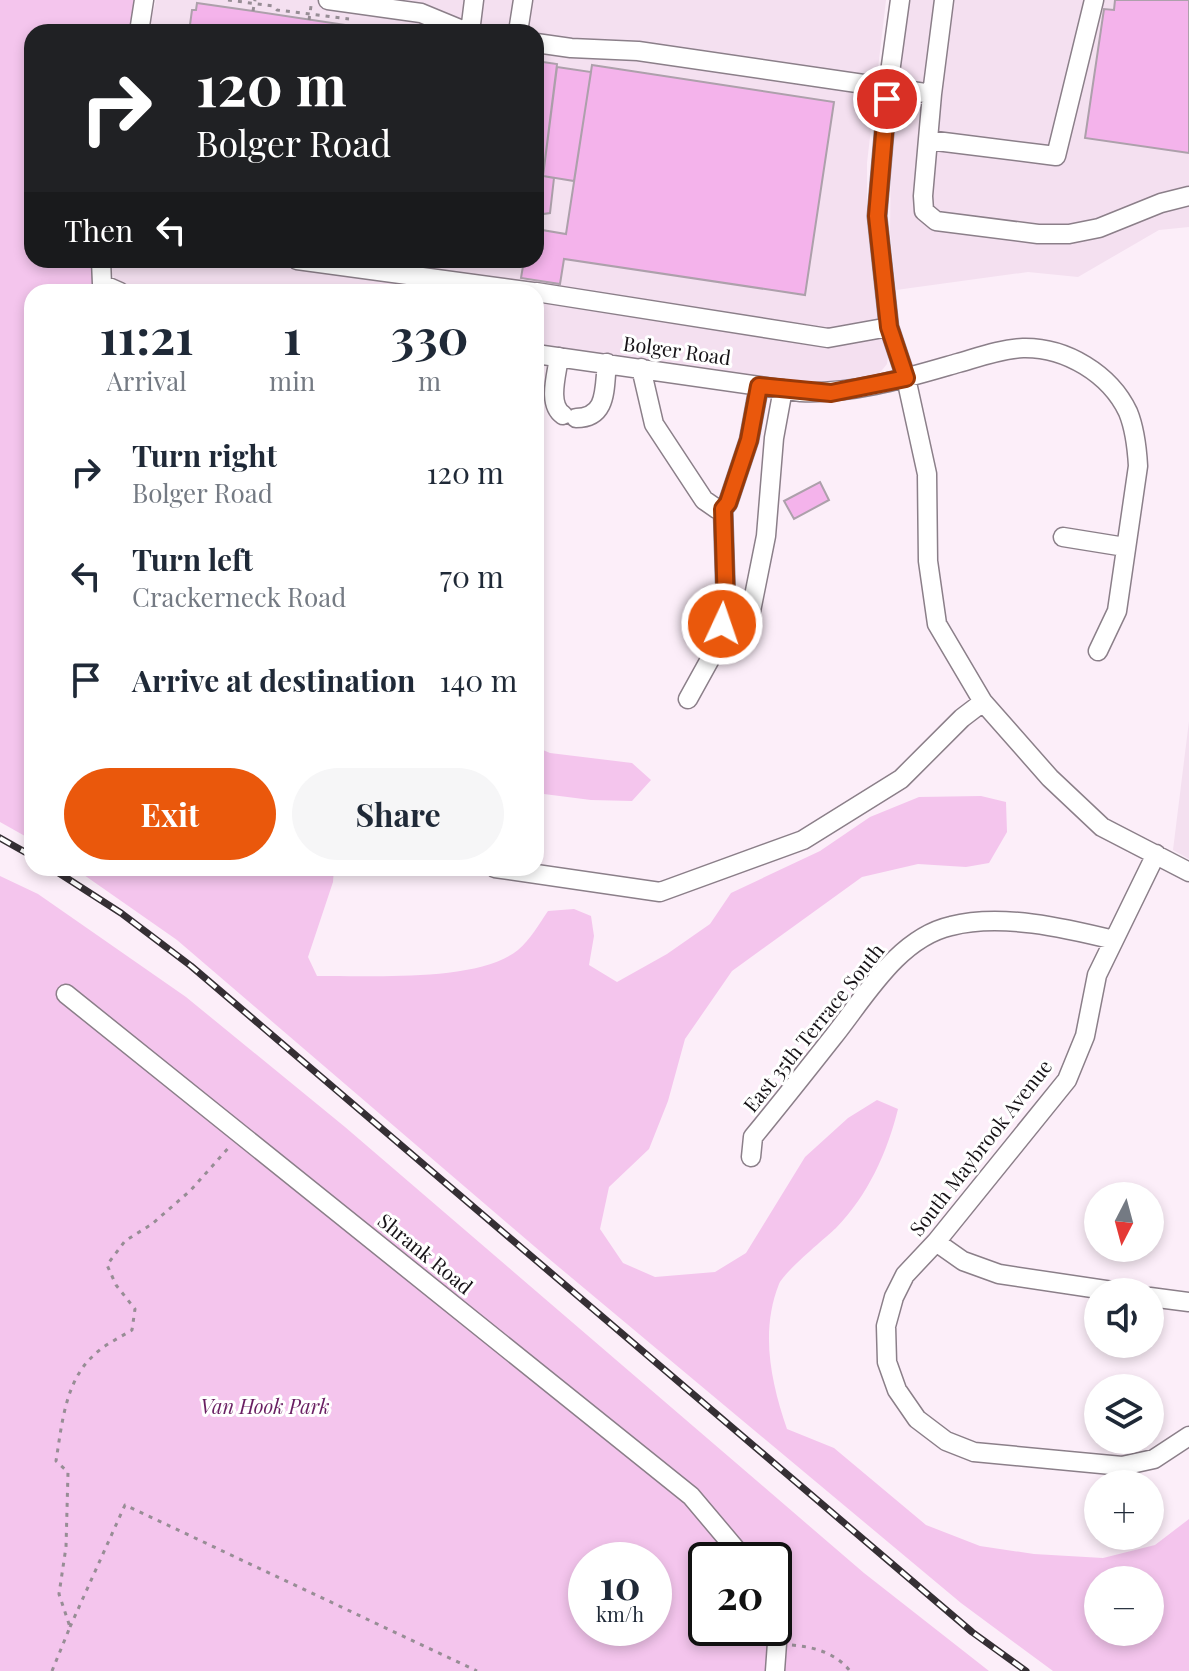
<!DOCTYPE html>
<meta charset="utf-8">
<style>
:root{--surface:#fff;--page:#f6f6f7;--text:#1f2937;--muted:#747a83;--accent:#ea580c}
body{margin:0;font-family:"Playfair Display",serif;background:var(--page);color:var(--text);height:100vh;display:flex;flex-direction:column;font-size:30px;white-space:nowrap}
*{box-sizing:border-box;margin:0}
p{font-size:26px;color:var(--muted)}
.icon{flex:none;width:44px;height:44px;fill:none;stroke:currentColor;stroke-width:2;stroke-linecap:round;stroke-linejoin:round}
.map{position:relative;flex:1;overflow:hidden}
.drawer{position:absolute;left:24px;top:284px;width:520px;height:592px;display:flex;flex-direction:column;background:var(--surface);border-radius:24px;box-shadow:0 4px 12px #0003}
.drawer>*{flex:none}
.top-card{position:absolute;left:24px;top:24px;width:520px;height:244px;border-radius:24px;box-shadow:0 4px 12px #0003;background:#202124;color:#fff;overflow:hidden}
.needle{width:52px;rotate:186deg}
.fabs{position:absolute;left:1084px;top:1182px;display:grid;gap:16px}
.fabs a{display:grid;place-items:center;width:80px;height:80px;border-radius:50%;background:var(--surface);box-shadow:0 4px 12px #0003;font-size:40px}
.speed{position:absolute;left:568px;top:1542px;display:flex;gap:16px;font-size:40px;font-weight:700;text-align:center}
.speed>*{display:grid;place-content:center;width:104px;height:104px;border-radius:50%;background:var(--surface);box-shadow:0 4px 12px #0003;line-height:1}
.speed small{font-size:20px;font-weight:400}
.speed .limit{border:4px solid #111;border-radius:12px;background:#fff;color:#111}
.pin{position:absolute;display:grid;place-items:center;width:68px;height:68px;color:#fff;margin:-34px;border:4px solid #fff;border-radius:50%;box-shadow:0 2px 8px #0007}
.me{position:absolute;width:88px;margin:-44px;rotate:3deg;stroke-linejoin:round;filter:drop-shadow(0 0 6px #0008)}
.turn{display:flex;align-items:center;gap:28px;height:168px;padding:0 40px;font-size:36px}
.turn .icon{width:104px;height:104px;stroke-width:2.5}
.turn b{display:block;font-size:56px;line-height:68px}
.then{display:flex;align-items:center;height:76px;padding:0 40px;background:#0003;gap:16px;font-size:30px}
.eta{display:flex;justify-content:space-evenly;align-items:center;height:136px;text-align:center}
.eta b{font-size:48px;font-weight:700;line-height:56px}
.action{display:flex;gap:16px;margin-top:auto;padding:16px 40px}
.action a{flex:1;height:92px;border-radius:48px;background:var(--accent);color:#fff;font-size:32px;font-weight:700;line-height:92px;text-align:center}
.action a+a{background:var(--page);color:var(--text)}
ul{padding:0;list-style:none}
li{display:flex;align-items:center;gap:24px;height:104px;padding:0 40px}
li div{flex:1}
li b{display:block;font-size:30px}
li em{font-style:normal}
.map>svg:first-child{display:block}
.built{fill:#f4e0f0}
.green{fill:#f4c5ed;fill-rule:evenodd}
.building{fill:#f4b3eb;stroke:#ada0ab;stroke-width:2}
.lines{fill:none;stroke-linecap:round;stroke-linejoin:round}
.minor-casing{stroke:#8b7f89;stroke-width:21}
.path{stroke:#978d95;stroke-width:3;stroke-dasharray:4 6;stroke-linecap:butt}
.minor{stroke:#fff;stroke-width:18}
.rail-casing{stroke:#352f34;stroke-width:7}
.rail{stroke:#fff;stroke-width:4;stroke-dasharray:12;stroke-linecap:butt}
.route-casing{stroke:#983908;stroke-width:20}
.route{stroke:#ea580c;stroke-width:14}
.labels{text-anchor:middle;stroke-width:6;stroke-linejoin:round;paint-order:stroke}
.street-label{font-size:20px;fill:#171317;stroke:#fff}
.park-label{font-size:20px;font-style:italic;fill:#691f62;stroke:#fff}
</style>
<div class="map">
<svg width="1189" height="1671" viewBox="0 0 1189 1671">
<rect width="100%" height="100%" fill="#fceef9"/>
<path class="built" d="M156,0H886L867,163V203L876,306L888,357L887,364L878,375L869,379L807,383L536,346V292H175L123,284L116,280L112,274L111,260H536V32H148Z
M908,0H1189V227L1159,230L1078,277L1028,272L896,290L890,232L891,156L894,109Z
M1189,721V859L1173,850Z"/>
<path class="green" d="M0,0H134L129,32H32V260H95L99,292H32V840L0,822Z
M536,747L550,753L632,763L651,780L632,801L591,800L536,793Z
M981,796L1006,802L1007,832L989,863L966,867L918,864L862,877L732,971L685,1039L668,1101L649,1149L609,1187L600,1229L623,1263L655,1277L715,1272L746,1253L805,1157L848,1118L877,1100L898,1109C887,1153 868,1195 836,1228C823,1240 785,1271 779,1284C760,1332 771,1382 787,1429L834,1448L926,1525L980,1546L1034,1554L1103,1558L1155,1545L1189,1519V1671H1053L961,1603L548,1258L177,940L74,868H334L333,882L308,957L317,976C370,975 477,983 518,950C530,940 539,924 548,911L574,909L591,916L594,936L589,965L617,982L667,954L710,924L731,893L820,851L870,817L919,797ZM1150,1580V1632H1098V1580Z
M0,876L38,894L186,997L345,1127L864,1573L989,1671H0ZM586,1560H654V1628H586ZM706,1560H774V1628H706Z"/>
<path class="building" d="M1115,0H1189V153L1085,138L1104,9L1114,10Z
M197,3L253,11L392,32H189L192,10H196Z
M536,61L557,64L543,176L554,178L550,213L536,215Z
M592,65L834,102L805,295L564,259L560,284L521,278L524,260H536V229L566,234Z
M557,67L591,72L574,181L543,176Z
M820,482L829,500L794,519L784,501Z"/>
<g class="lines">
<g class="minor-casing">
<path id="minor" d="M328,0L421,13L467,32
M900,0L888,87L877,216L889,327L906,378L927,474L928,561L937,624L983,702L1050,778L1102,827L1189,872
M139,32L144,0
M470,32L474,0
M518,32L523,0
M536,43L571,48L638,51L932,94L923,196L924,211L936,221L1038,234H1069L1099,228L1161,203L1189,196
M932,94L944,0
M928,140L1056,156L1094,0
M101,260L102,284L120,292
M297,260L533,292
M536,292L828,338L889,327
M536,354L801,392C855,394 906,378 958,363C979,357 1001,349 1023,348C1066,347 1110,374 1128,412C1135,429 1137,448 1138,466L1117,611L1098,651
M559,357C557,374 547,404 563,415
M641,368L654,424L704,500L717,509H723L728,503L749,440L759,386
M576,418C608,418 604,388 607,363
M1063,537L1125,547
M746,636L766,536L774,438L783,389
M688,699L709,661L726,607L723,509
M1156,854L1097,975L1085,1036L1067,1080L936,1242L905,1275L894,1297L886,1326L887,1362L897,1390L917,1419L946,1441L974,1452L1122,1466L1154,1459L1189,1436
M495,868L660,892L803,840L901,779L962,718L983,702
M66,994L691,1496L745,1560
M751,1157L753,1137C780,1104 807,1070 833,1037C865,997 898,938 951,926C1001,913 1065,928 1114,940
M936,1242L963,1261L999,1274L1119,1292
M1150,1297L1189,1302
M772,1628L777,1643L775,1671"/>
</g>
<path class="path" d="M228,0L273,6L277,10L349,19
M253,11L255,0
M309,20L311,6
M400,25L404,30L418,32
M70,1627L125,1505L477,1671
M792,1645C814,1647 836,1653 850,1671
M52,1671L70,1627L59,1594L66,1547L68,1472L56,1461C62,1424 65,1381 94,1355C104,1345 119,1338 132,1330L135,1309L116,1285L107,1265L125,1241L152,1224L191,1190L230,1146"/>
<use href="#minor" class="minor"/>
<g class="rail-casing">
<path id="rail" d="M0,838L32,856
M51,868L121,913L191,966L972,1632L1026,1671"/>
</g>
<use href="#rail" class="rail"/>
</g>
<g class="lines">
<g class="route-casing">
<path id="route" d="M722,624L726,607L723,509L728,503L749,440L759,386L831,393L906,378L889,327L877,216L887,99"/>
</g>
<use href="#route" class="route"/>
</g>
<g class="labels">
<g class="street-label">
<text transform="translate(677 351) rotate(8)" y="7">Bolger Road</text>
<text transform="translate(814 1028) rotate(-51)" y="7">East 35th Terrace South</text>
<text transform="translate(981 1148) rotate(-52)" y="7">South Maybrook Avenue</text>
<text transform="translate(425 1254) rotate(39)" y="7">Shrank Road</text>
</g>
<g class="park-label">
<text x="265" y="1414">Van Hook Park</text>
</g>
</g>
</svg>
<div class="fabs">
<a><svg class="needle" viewBox="-14 -14 28 28"><path d="M0-13l5 13h-10z" fill="#e53935"/><path d="M0 13l5-13h-10z" fill="#747a83"/></svg></a>
<a><svg class="icon" aria-label="sound" viewBox="0 0 24 24"><path d="M4 9h4l5-4v14l-5-4H4zM17 9q2 3 0 6"/></svg></a>
<a><svg class="icon" aria-label="layers" viewBox="0 0 24 24"><path d="M12 4l9 5-9 5-9-5zM3 14l9 5 9-5"/></svg></a>
<a>+</a>
<a>−</a>
</div>
<div class="speed"><div>10<small>km/h</small></div><div class="limit">20</div></div>
<div class="pin" style="left:887px;top:99px;background:#d93025"><svg class="icon" aria-label="arrive" viewBox="0 0 24 24"><path d="M6 21V4h12l-3 4 3 4H6"/></svg></div>
<svg class="me" style="left:722px;top:624px" viewBox="-20 -20 40 40"><circle r="17" fill="#ea580c" stroke="#fff" stroke-width="3"/><path d="M0-11L8 9 0 5-8 9z" fill="#fff"/></svg>
<div class="top-card">
<div class="turn"><svg class="icon" aria-label="right" viewBox="0 0 24 24"><path d="M7 20v-9h11M14 6l5 5-5 5"/></svg><div><b>120 m</b>Bolger Road</div></div>
<div class="then">Then<svg class="icon" aria-label="left" viewBox="0 0 24 24"><path d="M17 20v-9H6M10 6l-5 5 5 5"/></svg></div>
</div>
<section class="drawer">
<div class="eta">
<div><b>11:21</b><p>Arrival</p></div>
<div><b>1</b><p>min</p></div>
<div><b>330</b><p>m</p></div>
</div>
<ul>
<li><svg class="icon" aria-label="right" viewBox="0 0 24 24"><path d="M7 20v-9h11M14 6l5 5-5 5"/></svg><div><b>Turn right</b><p>Bolger Road</p></div><em>120 m</em></li>
<li><svg class="icon" aria-label="left" viewBox="0 0 24 24"><path d="M17 20v-9H6M10 6l-5 5 5 5"/></svg><div><b>Turn left</b><p>Crackerneck Road</p></div><em>70 m</em></li>
<li><svg class="icon" aria-label="arrive" viewBox="0 0 24 24"><path d="M6 21V4h12l-3 4 3 4H6"/></svg><div><b>Arrive at destination</b></div><em>140 m</em></li>
</ul>
<div class="action"><a>Exit</a><a>Share</a></div>
</section>
</div>
